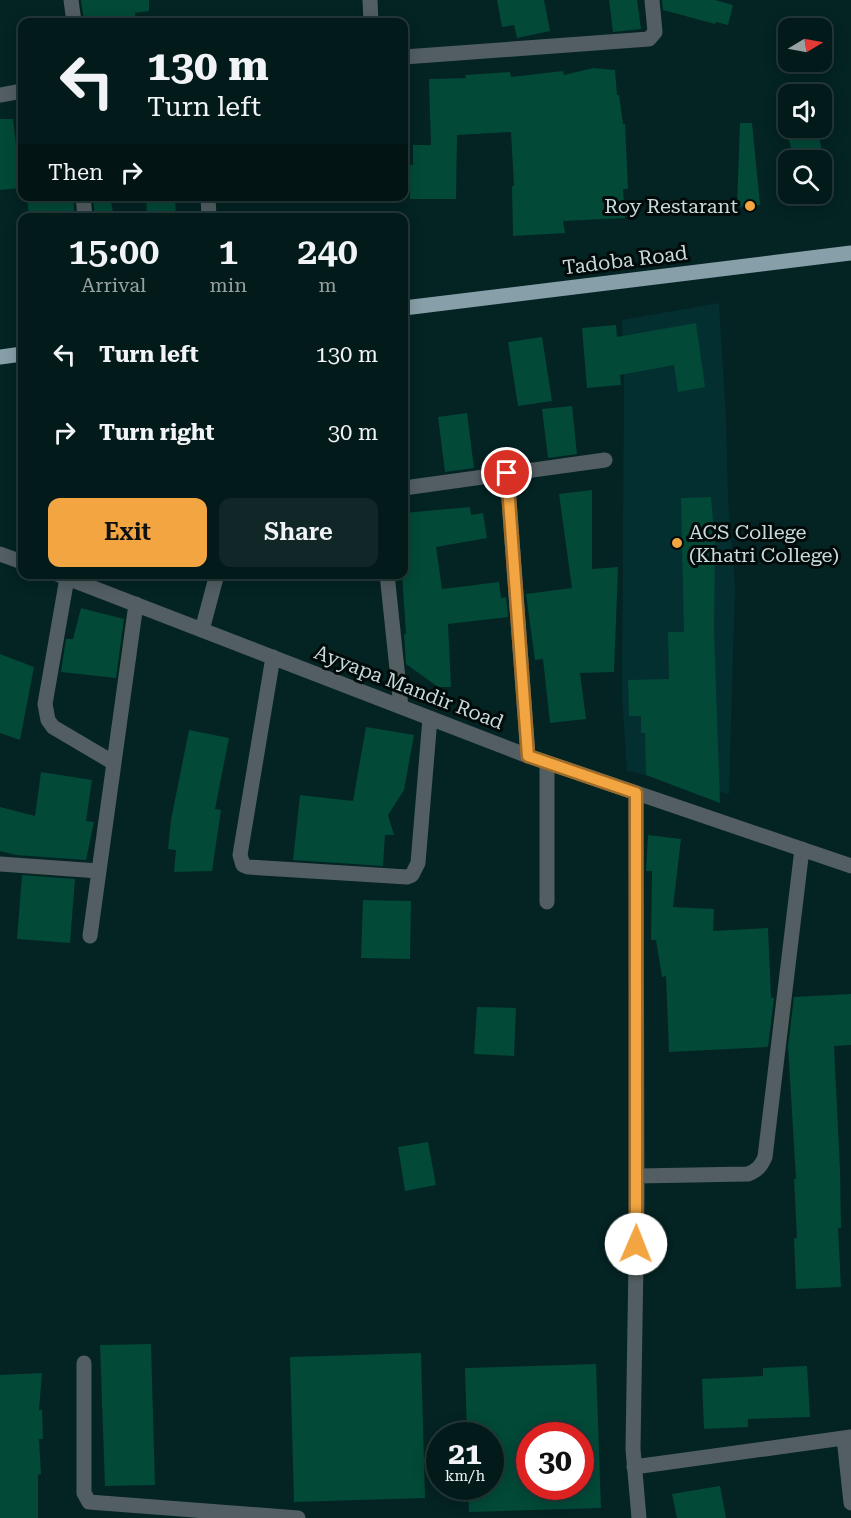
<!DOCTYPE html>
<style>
:root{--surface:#031a1a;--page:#112727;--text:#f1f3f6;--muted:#97a1a2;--line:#243839;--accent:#f2a541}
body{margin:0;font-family:"Roboto Serif",serif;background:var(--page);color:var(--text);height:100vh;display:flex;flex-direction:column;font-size:22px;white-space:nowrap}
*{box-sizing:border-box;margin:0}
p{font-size:20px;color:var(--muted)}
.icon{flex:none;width:33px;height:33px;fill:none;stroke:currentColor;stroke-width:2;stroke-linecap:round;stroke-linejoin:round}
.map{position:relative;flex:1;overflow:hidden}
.panel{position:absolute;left:18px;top:213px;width:390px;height:366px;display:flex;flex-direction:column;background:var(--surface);border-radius:12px;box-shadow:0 3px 15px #0003,0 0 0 2px var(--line)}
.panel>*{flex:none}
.hud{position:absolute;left:18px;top:18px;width:390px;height:183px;border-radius:12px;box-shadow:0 3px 15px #0003,0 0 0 2px var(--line);background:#031a1a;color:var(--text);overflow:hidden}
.needle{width:39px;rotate:80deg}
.buttons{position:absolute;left:778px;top:18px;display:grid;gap:12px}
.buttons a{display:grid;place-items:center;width:54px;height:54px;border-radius:12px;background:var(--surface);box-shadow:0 3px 15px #0003,0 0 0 2px var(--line);font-size:30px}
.speed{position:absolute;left:426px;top:1422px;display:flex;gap:12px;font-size:30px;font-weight:700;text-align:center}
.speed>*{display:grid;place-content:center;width:78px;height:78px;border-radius:50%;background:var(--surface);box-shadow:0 3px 15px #0003,0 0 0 2px var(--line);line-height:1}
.speed small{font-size:15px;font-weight:400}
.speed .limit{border:9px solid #d22;background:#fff;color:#111}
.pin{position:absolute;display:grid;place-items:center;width:51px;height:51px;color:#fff;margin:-26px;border:3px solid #fff;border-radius:50%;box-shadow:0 2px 6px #0007}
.me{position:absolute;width:66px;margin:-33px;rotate:1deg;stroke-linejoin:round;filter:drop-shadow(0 0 4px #0008)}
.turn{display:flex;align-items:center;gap:21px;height:126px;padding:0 30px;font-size:27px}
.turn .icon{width:78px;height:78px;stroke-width:2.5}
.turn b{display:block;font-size:42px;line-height:51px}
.then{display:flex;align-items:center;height:57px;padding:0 30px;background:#0003;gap:12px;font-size:22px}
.eta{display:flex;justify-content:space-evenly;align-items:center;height:102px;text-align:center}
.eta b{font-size:36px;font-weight:600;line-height:42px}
.action{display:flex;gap:12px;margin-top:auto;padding:12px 30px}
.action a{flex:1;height:69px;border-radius:12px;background:var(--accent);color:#111;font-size:24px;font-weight:600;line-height:69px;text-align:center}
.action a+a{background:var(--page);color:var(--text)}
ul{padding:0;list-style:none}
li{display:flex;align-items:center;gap:18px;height:78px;padding:0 30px}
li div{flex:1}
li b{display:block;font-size:22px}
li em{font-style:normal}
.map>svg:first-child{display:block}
.built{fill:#042f30}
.building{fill:#024938;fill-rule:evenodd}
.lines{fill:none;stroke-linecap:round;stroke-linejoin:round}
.minor{stroke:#525e62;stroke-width:15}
.major{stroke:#879fa8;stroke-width:15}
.route-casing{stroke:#9d6b2a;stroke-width:15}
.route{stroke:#f2a541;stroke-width:10}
.poi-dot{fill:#f2a541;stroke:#020a0a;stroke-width:2}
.labels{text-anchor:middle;stroke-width:6;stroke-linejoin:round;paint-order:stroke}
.poi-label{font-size:20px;fill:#c9dada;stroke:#020a0a;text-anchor:end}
.street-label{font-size:20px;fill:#c9dada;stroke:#020a0a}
</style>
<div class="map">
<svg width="851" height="1518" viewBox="0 0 851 1518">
<rect width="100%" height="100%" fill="#042323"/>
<path class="built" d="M719,303L726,418L728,498L735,587L729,794L627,771L622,697L624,379L622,320Z"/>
<path class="building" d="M81,0H149V11L135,13L136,22H112L111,17L84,21Z
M497,0H544L550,31L517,38L514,25L502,27Z
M609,0H637L641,29L613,32Z
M662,0H715L733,5L728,25L716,22L715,24L663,10Z
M593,68L615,70L617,95H619L623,124H625L628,189H623L625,218L563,221L565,233L513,236L512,186H514L511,132L457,135L456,199H410V165H413V145H431L429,79L466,78L465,75L510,72L511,77L563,71L564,75Z
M0,119H13L21,188L0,190Z
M740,123H752L760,205L737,207Z
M786,128H817L824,160H794Z
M27,196H73L75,218H29Z
M93,196H110L114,218H95Z
M146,196H175L176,218H147Z
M696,323L705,387L678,392L674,365L620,375L621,385L587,388L582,328L616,325L617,337Z
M542,337L552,401L518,406L508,342Z
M572,406L577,454L548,458L542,409Z
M467,413L474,468L445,472L438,417Z
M592,490V569L618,567L614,672L580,673L586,719L550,723L543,659L535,660L526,594L572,588L559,494Z
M711,497L715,546L714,631L720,803L646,775L645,733H641V716H629L628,680L669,679L668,632H684L681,498Z
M470,507L471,515L483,513L487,538L436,547L442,589L499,582L501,598L506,597L508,617L448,624L451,687H438L406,664L404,634H406L402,574L404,513Z
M81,608L124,619L116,678L61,672L66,639H73Z
M0,654L34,667L20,740L0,733Z
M366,727L414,735L404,790L388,815L394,835H385L383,866L293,860L300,795L353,801Z
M189,730L229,738L215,809L221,810L212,871L174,872L176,850L168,849L171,820Z
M41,772L92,780L86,821L94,822L86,860L16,855L0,851V807L35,816Z
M648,835L681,839L673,907L714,909L713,931L768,928L771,998H774L768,1047L669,1052L666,976L662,977L656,940H651L652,871H646Z
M22,875L75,879L70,943L17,939Z
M363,900L411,901L410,959L361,958Z
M851,994V1045L834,1046L840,1169L841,1228H838L841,1287L796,1289L794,1238H797L794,1179H796L788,1046L794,997Z
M477,1007L516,1008L514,1056L474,1054Z
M428,1142L436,1185L405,1191L398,1147Z
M151,1344L155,1485L105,1486L100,1345Z
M421,1353L425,1498L294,1502L290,1357Z
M596,1364L601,1508L469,1512L468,1486H490V1436H467L465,1368ZM530,1436H580V1486H530Z
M807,1366L810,1417L748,1419V1427L704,1429L702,1379L763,1376V1368Z
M42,1373L39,1410H42L43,1439H39L41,1474L38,1475V1518H0V1375Z
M720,1486L726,1518H677L672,1494Z"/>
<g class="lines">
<path class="minor" d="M71,0L74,22
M370,0L371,22
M404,57L649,39L655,32L652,0
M0,95L22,91
M83,196L85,218
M208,196L209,218
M507,473L528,756
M404,488L605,460
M0,554L22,562
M57,574L528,756L851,866
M387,574L401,707
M67,578L45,704L48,720L53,727L114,763
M202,630L217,574
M273,657L240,855L243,865L248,867L407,877L412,875L418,863L430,718
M547,763V902
M636,793L637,1198L633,1449L639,1518
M0,864L99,871
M90,936L136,604
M637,1176L748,1174C758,1170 761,1166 765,1157L802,849
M84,1363V1493L89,1502L298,1518
M844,1438L851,1503
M634,1467L851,1437"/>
<path class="major" d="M404,308L851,253
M0,357L22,354"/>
</g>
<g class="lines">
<g class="route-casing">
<path id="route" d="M507,473L528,756L636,793V1244"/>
</g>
<use href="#route" class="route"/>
</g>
<g class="poi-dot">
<circle cx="750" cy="206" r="6"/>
<circle cx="677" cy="543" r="6"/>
</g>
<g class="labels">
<g class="poi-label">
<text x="738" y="213">Roy Restarant</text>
<text x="689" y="539" text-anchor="start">ACS College<tspan x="689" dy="23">(Khatri College)</tspan></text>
</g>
<g class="street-label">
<text transform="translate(625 260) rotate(-7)" y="7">Tadoba Road</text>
<text transform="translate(409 687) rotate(21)" y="7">Ayyapa Mandir Road</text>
</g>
</g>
</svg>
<div class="buttons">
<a><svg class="needle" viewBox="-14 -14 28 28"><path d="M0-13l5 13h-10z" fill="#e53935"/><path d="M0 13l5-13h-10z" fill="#97a1a2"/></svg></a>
<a><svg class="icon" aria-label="sound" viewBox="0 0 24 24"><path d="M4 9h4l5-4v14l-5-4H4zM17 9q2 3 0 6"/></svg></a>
<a><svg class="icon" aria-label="search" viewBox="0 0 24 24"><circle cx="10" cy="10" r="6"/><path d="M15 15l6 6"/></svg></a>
</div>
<div class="speed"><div>21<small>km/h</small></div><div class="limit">30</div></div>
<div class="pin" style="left:507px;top:473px;background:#d93025"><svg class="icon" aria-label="arrive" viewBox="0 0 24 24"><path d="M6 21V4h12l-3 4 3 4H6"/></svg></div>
<svg class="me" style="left:636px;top:1244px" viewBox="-20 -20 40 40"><circle r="19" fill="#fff"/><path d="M0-13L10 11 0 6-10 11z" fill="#f2a541"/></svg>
<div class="hud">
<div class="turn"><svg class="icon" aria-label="left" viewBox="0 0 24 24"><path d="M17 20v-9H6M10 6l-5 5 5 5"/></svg><div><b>130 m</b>Turn left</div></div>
<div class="then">Then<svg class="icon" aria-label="right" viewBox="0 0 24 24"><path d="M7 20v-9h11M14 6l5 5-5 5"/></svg></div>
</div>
<section class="panel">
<div class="eta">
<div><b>15:00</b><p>Arrival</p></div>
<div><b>1</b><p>min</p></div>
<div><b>240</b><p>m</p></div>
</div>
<ul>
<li><svg class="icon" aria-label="left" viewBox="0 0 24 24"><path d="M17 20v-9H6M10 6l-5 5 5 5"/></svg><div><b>Turn left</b></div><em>130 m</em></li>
<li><svg class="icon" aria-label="right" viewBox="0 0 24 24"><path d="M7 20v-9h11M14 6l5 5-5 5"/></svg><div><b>Turn right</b></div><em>30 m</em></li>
</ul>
<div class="action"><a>Exit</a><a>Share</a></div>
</section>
</div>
